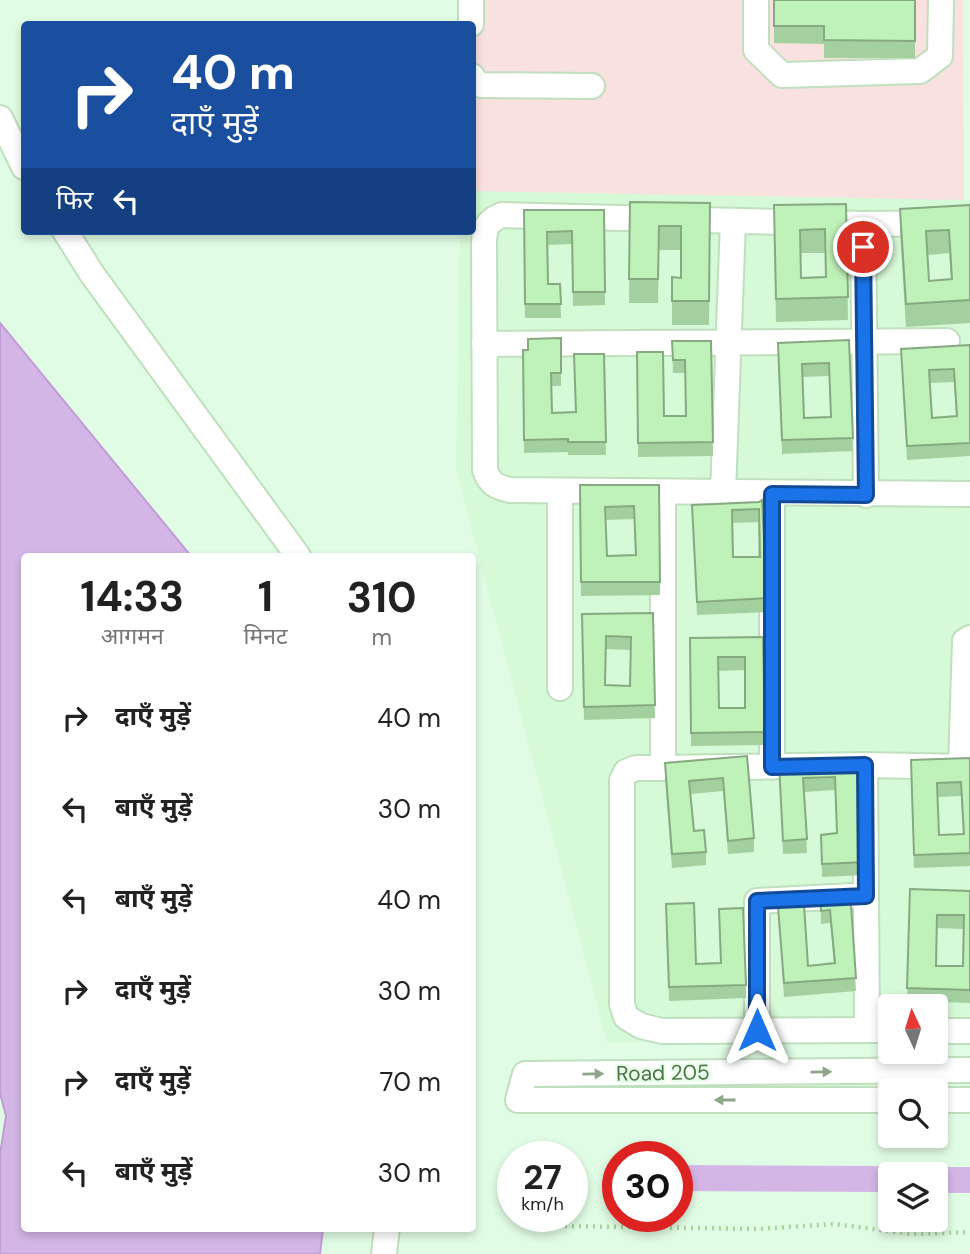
<!DOCTYPE html>
<html lang="hi">
<meta charset="utf-8">
<style>
:root{--surface:#fff;--page:#f2f2f2;--text:#222;--muted:#767676}
body{margin:0;font-family:"DM Sans","Noto Sans Devanagari",sans-serif;background:var(--page);color:var(--text);height:100vh;display:flex;flex-direction:column;font-size:26px;white-space:nowrap}
*{box-sizing:border-box;margin:0}
p{font-size:23px;color:var(--muted)}
.icon{flex:none;width:38px;height:38px;fill:none;stroke:currentColor;stroke-width:2;stroke-linecap:round;stroke-linejoin:round}
.map{position:relative;flex:1;overflow:hidden}
.details{position:absolute;left:21px;top:553px;width:455px;height:679px;display:flex;flex-direction:column;background:var(--surface);border-radius:7px;box-shadow:0 4px 10px #0003}
.details>*{flex:none}
.top-card{position:absolute;left:21px;top:21px;width:455px;height:214px;border-radius:7px;box-shadow:0 4px 10px #0003;background:#1a4fa0;color:#fff;overflow:hidden}
.needle{width:46px;rotate:356deg}
.fabs{position:absolute;left:878px;top:994px;display:grid;gap:14px}
.fabs a{display:grid;place-items:center;width:70px;height:70px;border-radius:7px;background:var(--surface);box-shadow:0 4px 10px #0003;font-size:35px}
.speed{position:absolute;left:497px;top:1141px;display:flex;gap:14px;font-size:35px;font-weight:700;text-align:center}
.speed>*{display:grid;place-content:center;width:91px;height:91px;border-radius:50%;background:var(--surface);box-shadow:0 4px 10px #0003;line-height:1}
.speed small{font-size:18px;font-weight:400}
.speed .limit{border:10px solid #d22;background:#fff;color:#111}
.pin{position:absolute;display:grid;place-items:center;width:60px;height:60px;color:#fff;margin:-30px;border:4px solid #fff;border-radius:50%;box-shadow:0 2px 7px #0007}
.me{position:absolute;width:77px;margin:-38px;rotate:0deg;stroke-linejoin:round;filter:drop-shadow(0 0 5px #0008)}
.turn{display:flex;align-items:center;gap:24px;height:147px;padding:0 35px;font-size:32px}
.turn .icon{width:91px;height:91px;stroke-width:2.5}
.turn b{display:block;font-size:49px;line-height:60px}
.then{display:flex;align-items:center;height:66px;padding:0 35px;background:#0003;gap:14px;font-size:26px}
.eta{display:flex;justify-content:space-evenly;align-items:center;height:119px;text-align:center}
.eta b{font-size:42px;font-weight:700;line-height:49px}
ul{padding:0;list-style:none}
li{display:flex;align-items:center;gap:21px;height:91px;padding:0 35px}
li div{flex:1}
li b{display:block;font-size:26px}
li em{font-style:normal}
.map>svg:first-child{display:block}
.residential{fill:#d6f9d7}
.education{fill:#f8e1de}
.water{fill:#d4b6e6;stroke:#c29cd7;stroke-width:2}
.lines{fill:none;stroke-linecap:round;stroke-linejoin:round}
.canal{stroke:#d4b6e6;stroke-width:26}
.minor-casing{stroke:#bfe0bd;stroke-width:28}
.path{stroke:#a4d69c;stroke-width:4.5;stroke-dasharray:2 5;stroke-linecap:butt}
.minor{stroke:#fff;stroke-width:24}
.wall{fill:#a4d09f;fill-rule:evenodd}
.building{fill:#bff2b9;stroke:#86a982;stroke-width:2;fill-rule:evenodd}
.oneway{fill:#8da588}
.route-casing{stroke:#114b97;stroke-width:18}
.route{stroke:#1a73e8;stroke-width:12}
.labels{text-anchor:middle;stroke-width:5;stroke-linejoin:round;paint-order:stroke}
.street-label{font-size:21px;fill:#4f7448;stroke:#e8ffea}
</style>
<div class="map">
<svg width="970" height="1254" viewBox="0 0 970 1254">
<rect width="100%" height="100%" fill="#e1fce4"/>
<path class="residential" d="M473,191L970,200V1041H936V1006H891V1041L607,1042L456,470L460,231H472Z"/>
<path class="education" d="M457,0H963L964,200L473,191L472,24H457Z"/>
<path class="water" d="M0,323L191,556H24V1228L323,1229L320,1254H0V1154L6,1116L0,1093Z"/>
<g class="lines">
<path class="canal" d="M677,1178L891,1179
M936,1180H970"/>
<g class="minor-casing">
<path id="minor" d="M471,0V24
M756,0V50L782,75L920,71L940,56L941,0
M472,76L473,80L481,85L592,86
M0,118L24,167
M970,223L863,224L502,215C487,221 485,227 484,242L485,470C490,484 496,487 510,490L970,494
M863,224L866,495
M65,231L92,274L298,556
M484,344L947,341
M663,492V768L865,765L970,767
M723,493L733,221
M772,494V767
M560,688V491
M865,765L867,1030
M961,767L965,641L970,638
M663,768H636L626,772L622,780V1004L626,1017L641,1026L662,1031L891,1030
M757,1030V901L851,896
M936,1031H970
M891,1100H518L525,1074L970,1070
M936,1100H970
M384,1254L387,1228"/>
</g>
<path class="path" d="M558,1226L758,1229L834,1224L911,1234L970,1232"/>
<use href="#minor" class="minor"/>
</g>
<path class="wall" d="M774,0H915V58H824V44L774,43Z
M630,202L710,203L709,325H672V277L681,278V250H659L658,303H629Z
M846,204L848,320L776,322L774,205ZM800,253H825L826,277L801,278Z
M970,205V323L906,327L900,233V209ZM949,253L951,279L929,281L928,255Z
M524,210H604L605,305L573,306L572,244L547,245L548,284H560L561,318H525Z
M561,338V386H551L552,413L575,412L604,354L606,455H568V452L524,453L523,350H528Z
M849,340L853,451L782,454L778,343ZM829,376L831,417L804,418L803,377Z
M672,341H711L713,456L638,457L637,352L664,416H685V373H673Z
M970,345V456L907,460L901,349ZM954,382L956,416L932,418L930,383Z
M580,485H659L660,595L581,596ZM634,519L635,555L607,556L605,520Z
M759,502L767,598V612L697,615L692,505ZM759,522L760,557H733L732,523Z
M653,613L655,718L584,720L582,614ZM606,649L631,650L630,686L605,685Z
M763,637L765,745L691,746L690,638ZM745,670V708H719V671Z
M747,756L754,838V852L728,854L723,791L691,794L694,831L706,852V865L672,868L665,777V763Z
M970,758V866L914,868L911,773ZM961,796L963,834L939,835L938,797Z
M860,759L865,875L822,877L821,835L837,833L835,790L804,792L807,853L783,854L779,763Z
M910,889L970,891V1003L907,1001ZM937,928L963,929V966H936Z
M850,890L856,991L784,997L778,907L808,966L834,964L830,923L821,924L820,892Z
M666,917L696,964L746,985V998L669,1001Z"/>
<path class="building" d="M774,0H915V41L824,40V26H774Z
M630,202L710,203L709,301H672V277L681,278V226H659L658,279H629Z
M846,204L848,297L776,299L774,205ZM825,229L826,277L801,278L800,230Z
M970,205V300L906,304L900,209ZM949,230L952,279L929,281L926,231Z
M524,210H604L605,292H573L572,231L547,232L548,284H560L561,304H525Z
M561,338V373H551L552,413L576,412L574,354H604L606,442H568V439L524,440L523,350H528V339Z
M849,340L853,438L782,440L778,343ZM829,363L831,417L804,418L802,364Z
M672,341H711L713,442L638,443L637,352H663L664,416H686L685,360H673Z
M970,345V443L907,446L901,349ZM954,369L957,416L932,418L929,370Z
M580,485H659L660,582H581ZM634,506L636,555L607,556L605,507Z
M762,500L767,598L697,602L692,505L759,502ZM759,509L760,557H733L732,510Z
M653,613L655,705L584,707L582,614ZM606,636L631,637L630,686L605,685Z
M763,637L765,732L691,733L690,638ZM718,657H745V708H719Z
M747,756L754,838L728,841L723,778L689,781L694,831L704,830L706,852L672,854L665,763Z
M970,758V853L914,855L911,760ZM961,782L964,834L939,835L937,783Z
M860,759L865,862L822,864L821,835L837,833L835,777L803,778L807,839L783,841L779,763Z
M910,889L970,891V990L907,988ZM937,915H964L963,966H936Z
M850,890L856,978L784,983L778,907L804,905L808,966L835,963L830,910L821,911L820,892Z
M694,903L696,964L721,963L719,909L743,908L746,985L669,987L666,904Z"/>
<defs><path id="oneway-solid" d="M-6-.8H1V-3.2L6.5 0L1 3.2V.8H-6Z" transform="scale(1.75)"/></defs>
<g class="oneway">
<use href="#oneway-solid" transform="translate(821 1072) rotate(-1)"/>
<use href="#oneway-solid" transform="translate(593 1074) rotate(-1)"/>
<use href="#oneway-solid" transform="translate(725 1100) rotate(180)"/>
</g>
<g class="lines">
<g class="route-casing">
<path id="route" d="M757,1030V901L866,896L865,765L772,767V494L866,495L863,247"/>
</g>
<use href="#route" class="route"/>
</g>
<g class="labels">
<g class="street-label">
<text transform="translate(663 1073) rotate(-1)" y="7">Road 205</text>
</g>
</g>
</svg>
<div class="fabs">
<a><svg class="needle" viewBox="-14 -14 28 28"><path d="M0-13l5 13h-10z" fill="#e53935"/><path d="M0 13l5-13h-10z" fill="#767676"/></svg></a>
<a><svg class="icon" aria-label="search" viewBox="0 0 24 24"><circle cx="10" cy="10" r="6"/><path d="M15 15l6 6"/></svg></a>
<a><svg class="icon" aria-label="layers" viewBox="0 0 24 24"><path d="M12 4l9 5-9 5-9-5zM3 14l9 5 9-5"/></svg></a>
</div>
<div class="speed"><div>27<small>km/h</small></div><div class="limit">30</div></div>
<div class="pin" style="left:863px;top:247px;background:#d93025"><svg class="icon" aria-label="arrive" viewBox="0 0 24 24"><path d="M6 21V4h12l-3 4 3 4H6"/></svg></div>
<svg class="me" style="left:757px;top:1030px" viewBox="-20 -20 40 40"><path d="M0-17L14 15 0 8-14 15z" fill="#1a73e8" stroke="#fff" stroke-width="4"/></svg>
<div class="top-card">
<div class="turn"><svg class="icon" aria-label="right" viewBox="0 0 24 24"><path d="M7 20v-9h11M14 6l5 5-5 5"/></svg><div><b>40 m</b>दाएँ मुड़ें</div></div>
<div class="then">फिर<svg class="icon" aria-label="left" viewBox="0 0 24 24"><path d="M17 20v-9H6M10 6l-5 5 5 5"/></svg></div>
</div>
<section class="details">
<div class="eta">
<div><b>14:33</b><p>आगमन</p></div>
<div><b>1</b><p>मिनट</p></div>
<div><b>310</b><p>m</p></div>
</div>
<ul>
<li><svg class="icon" aria-label="right" viewBox="0 0 24 24"><path d="M7 20v-9h11M14 6l5 5-5 5"/></svg><div><b>दाएँ मुड़ें</b></div><em>40 m</em></li>
<li><svg class="icon" aria-label="left" viewBox="0 0 24 24"><path d="M17 20v-9H6M10 6l-5 5 5 5"/></svg><div><b>बाएँ मुड़ें</b></div><em>30 m</em></li>
<li><svg class="icon" aria-label="left" viewBox="0 0 24 24"><path d="M17 20v-9H6M10 6l-5 5 5 5"/></svg><div><b>बाएँ मुड़ें</b></div><em>40 m</em></li>
<li><svg class="icon" aria-label="right" viewBox="0 0 24 24"><path d="M7 20v-9h11M14 6l5 5-5 5"/></svg><div><b>दाएँ मुड़ें</b></div><em>30 m</em></li>
<li><svg class="icon" aria-label="right" viewBox="0 0 24 24"><path d="M7 20v-9h11M14 6l5 5-5 5"/></svg><div><b>दाएँ मुड़ें</b></div><em>70 m</em></li>
<li><svg class="icon" aria-label="left" viewBox="0 0 24 24"><path d="M17 20v-9H6M10 6l-5 5 5 5"/></svg><div><b>बाएँ मुड़ें</b></div><em>30 m</em></li>
</ul>
</section>
</div>
